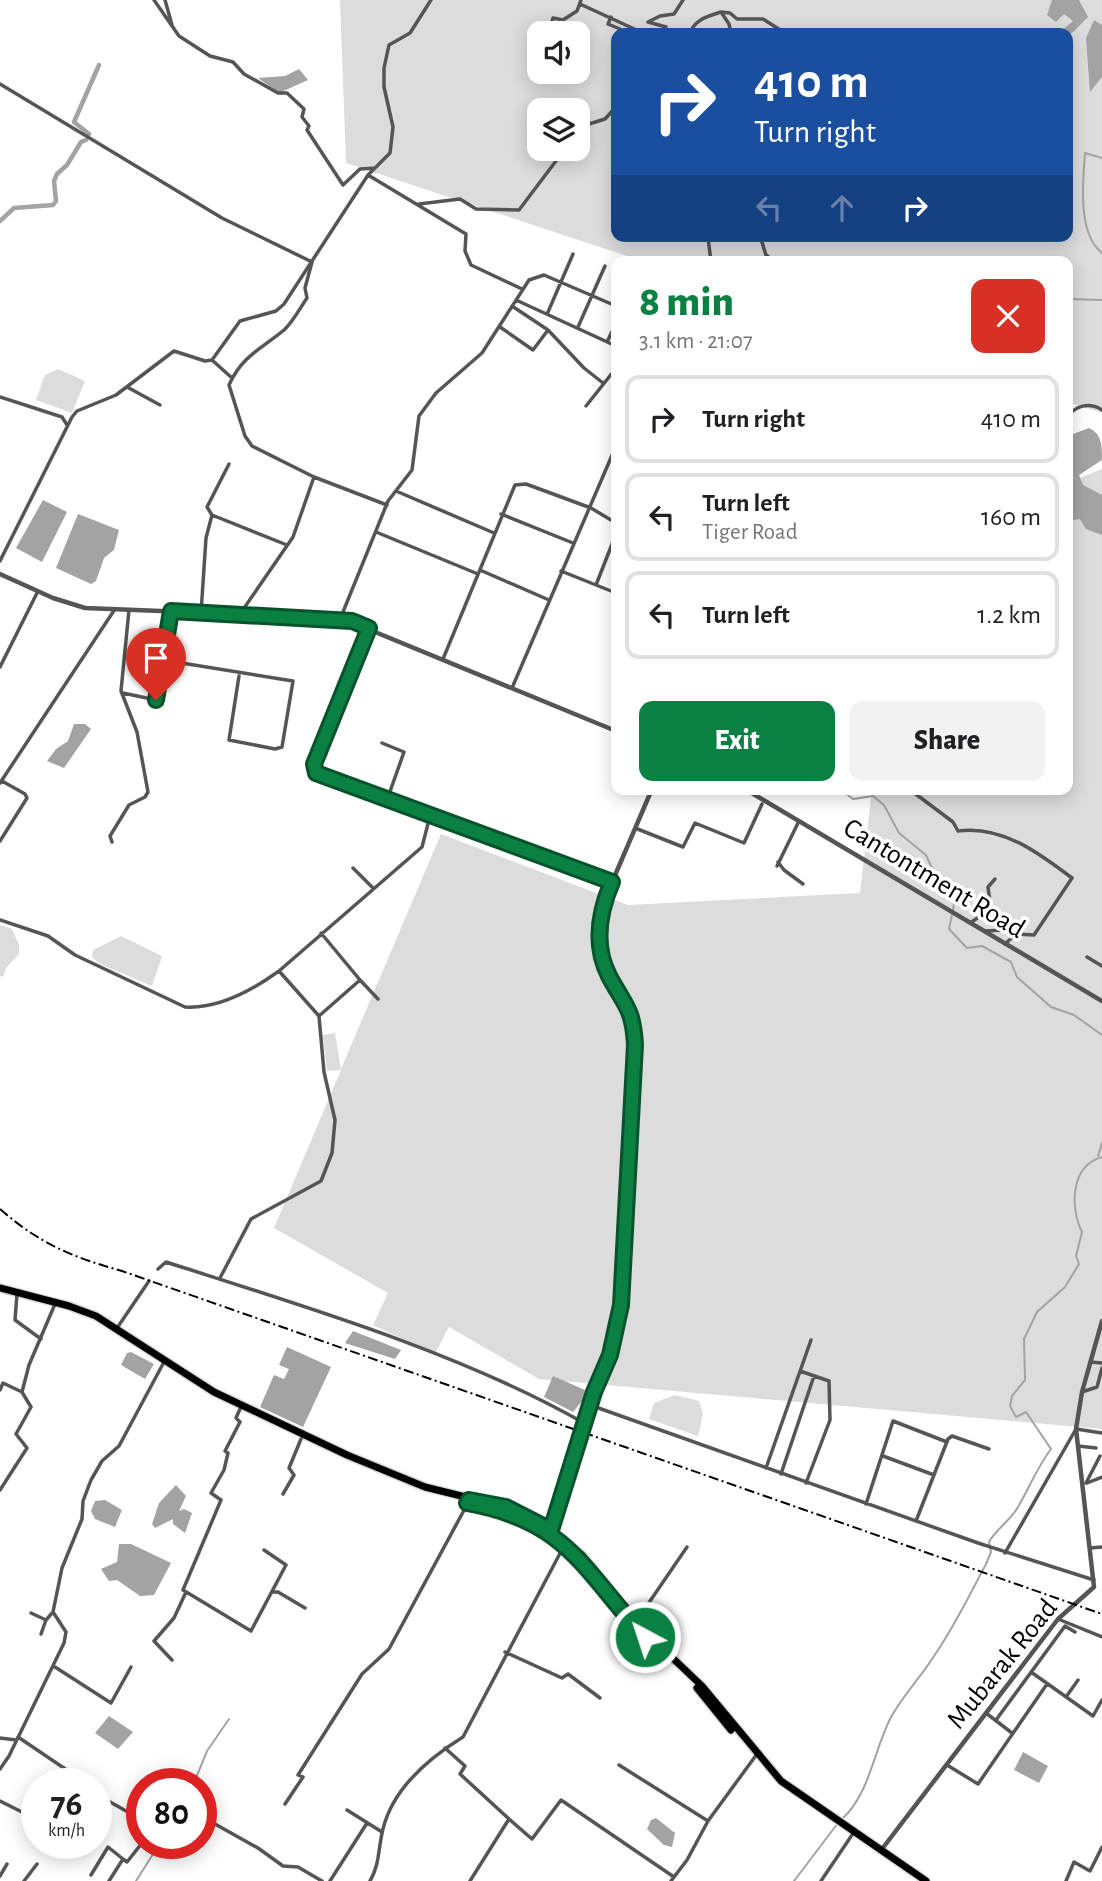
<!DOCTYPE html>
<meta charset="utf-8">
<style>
:root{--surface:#fff;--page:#f2f2f2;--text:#202124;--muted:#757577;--line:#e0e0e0;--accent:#0b8043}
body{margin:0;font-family:"Alegreya Sans",sans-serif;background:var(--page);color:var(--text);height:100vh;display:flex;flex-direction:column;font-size:26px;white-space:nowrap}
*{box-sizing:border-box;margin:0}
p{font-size:23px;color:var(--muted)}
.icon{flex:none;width:38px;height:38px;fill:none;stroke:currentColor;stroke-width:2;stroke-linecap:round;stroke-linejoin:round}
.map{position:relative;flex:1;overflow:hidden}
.side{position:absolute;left:611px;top:256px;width:462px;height:539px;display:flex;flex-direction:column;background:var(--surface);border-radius:14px;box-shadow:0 4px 18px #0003}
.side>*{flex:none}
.banner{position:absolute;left:611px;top:28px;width:462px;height:214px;border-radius:14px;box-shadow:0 4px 18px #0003;background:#1a4fa0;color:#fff;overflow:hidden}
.fabs{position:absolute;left:527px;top:21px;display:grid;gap:14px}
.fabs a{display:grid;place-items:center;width:63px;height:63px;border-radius:14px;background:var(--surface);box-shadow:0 4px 18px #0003;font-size:35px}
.speed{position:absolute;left:21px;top:1768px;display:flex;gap:14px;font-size:35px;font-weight:700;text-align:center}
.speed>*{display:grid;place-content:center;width:91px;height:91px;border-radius:50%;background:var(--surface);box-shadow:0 4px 18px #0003;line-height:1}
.speed small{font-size:18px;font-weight:400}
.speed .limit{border:10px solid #d22;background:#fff;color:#111}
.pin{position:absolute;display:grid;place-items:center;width:60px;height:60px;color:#fff;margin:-72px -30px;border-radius:50% 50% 50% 0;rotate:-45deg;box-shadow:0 0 7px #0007}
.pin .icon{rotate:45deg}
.me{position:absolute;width:77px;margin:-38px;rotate:320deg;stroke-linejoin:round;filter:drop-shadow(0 0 5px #0008)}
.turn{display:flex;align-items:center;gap:24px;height:147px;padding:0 28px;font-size:32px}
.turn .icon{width:91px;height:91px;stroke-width:2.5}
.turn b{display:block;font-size:49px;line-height:60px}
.lanes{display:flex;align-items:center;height:66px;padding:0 28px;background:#0003;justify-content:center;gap:35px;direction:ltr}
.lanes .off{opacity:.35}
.round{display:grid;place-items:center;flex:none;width:74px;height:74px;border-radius:14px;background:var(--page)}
.headline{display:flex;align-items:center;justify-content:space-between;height:119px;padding:0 28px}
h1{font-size:42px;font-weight:800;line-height:52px;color:var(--accent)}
.action{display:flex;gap:14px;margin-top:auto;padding:14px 28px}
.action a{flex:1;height:80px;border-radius:14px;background:var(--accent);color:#fff;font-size:28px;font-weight:800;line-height:80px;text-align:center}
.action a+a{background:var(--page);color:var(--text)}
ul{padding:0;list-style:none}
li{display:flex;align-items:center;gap:21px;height:88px;margin:0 14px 10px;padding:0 14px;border:4px solid var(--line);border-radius:14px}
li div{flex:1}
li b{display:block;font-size:26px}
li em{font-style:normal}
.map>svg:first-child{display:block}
.green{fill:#dcdcdc;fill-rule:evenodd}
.water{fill:#a3a3a3}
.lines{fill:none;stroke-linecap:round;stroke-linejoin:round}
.stream{stroke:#a3a3a3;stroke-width:2}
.canal{stroke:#a3a3a3;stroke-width:4.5}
.trunk-casing{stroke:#dbdbdb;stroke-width:10}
.minor{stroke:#555;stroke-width:3.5}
.tertiary{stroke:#555;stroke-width:4.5}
.trunk{stroke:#000;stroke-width:7}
.rail{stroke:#000;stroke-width:2;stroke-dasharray:10 3.5 2 3.5;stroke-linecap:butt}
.route-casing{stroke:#07532c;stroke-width:18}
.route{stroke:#0b8043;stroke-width:12}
.labels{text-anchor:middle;stroke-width:7;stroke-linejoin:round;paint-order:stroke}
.street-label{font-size:28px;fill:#000;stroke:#fff}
</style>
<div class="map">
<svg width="1102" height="1881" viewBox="0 0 1102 1881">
<rect width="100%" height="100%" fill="#fff"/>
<path class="green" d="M340,0H1102V413L1068,402V261H642L346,163ZM539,33H578V72H539ZM616,33H1068V236H616ZM539,110H578V149H539Z
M58,369L85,381L72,413L36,400L45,375Z
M1102,469V1429L539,1379L449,1327L435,1354L373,1325L388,1293L274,1228L341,1070L327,1071L323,1035L335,1033L341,1069L441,834L628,905L860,893L872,789H1068V483Z
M0,925L12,929L19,945V954L6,968L3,977L0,976Z
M121,936L162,956L152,986L100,964L92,957L93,950Z
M675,1395L699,1401L703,1414L698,1436L649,1419L654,1403Z"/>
<path class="water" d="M1052,0H1079L1088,17L1068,37V33H1059L1073,21L1064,14L1056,22L1047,15Z
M1094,20L1102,25V77L1090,92L1086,38Z
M299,69L308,80L279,93L258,78L285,76Z
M1089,428C1102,434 1102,446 1102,460L1079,475L1083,485L1102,495V535L1086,529L1080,519L1068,521V436Z
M43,500L67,512L42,562L16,548Z
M78,514L119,530L114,550L104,558L96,581L91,584L56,568Z
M74,724H85L91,729L64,768L47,761L56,749L68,741Z
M353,1331L401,1350L395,1359L345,1343Z
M287,1347L331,1367L303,1427L260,1407L274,1375L284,1379L289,1369L279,1365Z
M131,1352L154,1364L145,1379L121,1365L127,1353Z
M553,1376L585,1390L583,1400L573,1412L544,1397Z
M176,1485L186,1496L179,1511L184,1509L192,1513L185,1533L173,1524V1519L155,1528L152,1524L159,1503Z
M105,1500L122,1510L115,1527L95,1519L91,1511L95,1501Z
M119,1544H131L171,1563L154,1595L140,1596L117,1580L109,1581L101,1569L117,1562Z
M109,1716L133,1732L118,1749L95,1733Z
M1023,1752L1048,1766L1039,1783L1014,1770Z
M656,1818L675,1833L672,1847L664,1845L647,1829L651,1820Z"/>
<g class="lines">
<path class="stream" d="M1102,158L1085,153C1083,182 1077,233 1102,253
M1068,299L1102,300
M840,789L853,799L873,796L884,805L899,833L926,855L936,877L955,895L953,910
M952,915L949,929L967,948L982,946L1011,962L1017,977L1051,1007L1074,1015L1102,1035
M1098,1156L1102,1143
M194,1783L207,1751L229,1719
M842,1819C869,1795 874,1751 890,1719C903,1695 922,1676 936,1653C955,1625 970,1594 986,1564L991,1552L989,1542C996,1529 1011,1520 1018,1507C1028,1490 1038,1466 1051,1449L1026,1412L1016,1417L1010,1406L1012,1396L1025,1380L1024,1339L1037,1312L1065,1287L1079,1264L1076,1256L1082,1232C1070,1208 1070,1166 1102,1157
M136,1881L160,1843
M794,1881L838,1823"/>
<path class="canal" d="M89,134L74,122L99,65
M0,221L14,208L53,205L56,201L54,181L57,174L67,165L81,142L86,140"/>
<g class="trunk-casing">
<path id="trunk" d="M0,1288L69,1306L96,1316L214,1392L347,1455L425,1487L506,1507L551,1530L582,1555L640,1627L702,1686L781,1781L926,1881
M572,1551L599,1582
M697,1688L731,1730"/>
</g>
<path class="minor" d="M154,0L179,36L210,56L233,62L244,74L278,93H287L304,109L302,117L309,126L307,130L343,185L360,169L375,168
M165,0L172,25
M580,4L643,33
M721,12L730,13L737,19H763L785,33
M611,17L608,24L620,29
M552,21L553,18L563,20L577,11L581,0
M664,33L666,27L648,22L660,16L674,14L683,0
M690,33C695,19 709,16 721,12L729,24L731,33
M616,74V91
M0,84L222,218L312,262L305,288L307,298C300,308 293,322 284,330C261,349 242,356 229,385L245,436L252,446L314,477
M578,137L589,124L605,119L616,107
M368,175L466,234L465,251L471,265L522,289
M419,204L460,199L476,209L519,210L565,149
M704,236L708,238L711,261
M760,236L766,255L774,261
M516,300L616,346
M548,312L573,254
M500,327L533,350L548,330L512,306
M578,327L605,266
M548,330L584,368L603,383
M608,340L616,323
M212,360L232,378
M127,387L160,405
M0,397L62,417L67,425
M586,406L613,372L616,374
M1068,418C1074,405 1090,402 1102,410
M229,464L207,507L212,515L287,545
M396,491L494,533
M501,514L573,543
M376,532L478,574
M0,561L72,417L77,411L116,395L174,351L205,361L212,360L240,321L276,311L284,304L368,175L390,153L393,127L384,87V68L389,45L410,33L431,0
M480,570L549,600
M561,571L616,593
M596,585L616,534
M201,613L206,538L212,515
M240,614L293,537L314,477L387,505
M341,617L388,501L412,470L419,416L436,393L482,353L529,280L544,275L616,306
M369,628L314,764L316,773L612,882
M443,659L515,485L526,484L591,508L616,523
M163,660L293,681L282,747L275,749L229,740L239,676
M0,667L38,591
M512,688L616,446
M123,693L156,700L158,697L171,611
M382,743L404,752L387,800
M0,783L115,609
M909,789L953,822L958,831C1002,825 1039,853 1072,878L1034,935L1016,934L1005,944
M635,828L683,847L695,823L744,843L762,804
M0,841L27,798L25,794L2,781
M112,842L110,836L129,805L145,797L148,792L137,732L121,691L129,610
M778,862L784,870L803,884
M777,866L799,821
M353,868L373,888
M0,920L48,936L75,955L185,1007C218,1009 254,989 279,971L422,847L430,816
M970,923L991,909L988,887L995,879
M986,931L1003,930L1004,924L991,909
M1087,957L1102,966
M360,980L378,999
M319,1016L360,980L321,933
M158,1269L166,1262C303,1306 459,1352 584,1423
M220,1278L251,1219L321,1181L332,1153L335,1120L324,1072L319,1016L279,971
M17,1294L15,1320L41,1339
M117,1328L149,1281
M1090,1362L1102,1363
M800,1371L829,1381L830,1420L806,1483
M0,1390L3,1383L22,1392
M1082,1392L1097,1387L1102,1368
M590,1405L978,1543L1094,1580
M240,1409L236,1418L240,1422L225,1451L228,1453L224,1470L211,1493L221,1500L183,1590L251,1631L286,1565L264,1550
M1078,1446L1096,1448
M883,1456L934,1475
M766,1468L811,1340
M781,1474L814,1376
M1086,1483L1100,1456
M1087,1483L1102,1477
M0,1490L27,1448L16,1434L31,1407L22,1392L29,1365L55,1304
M283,1494L294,1475L289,1468L301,1439
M866,1504L893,1421L947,1442
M916,1521L948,1439L952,1436L989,1449
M1090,1548L1102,1547
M1005,1553L1076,1429L1102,1433
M272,1592H278L305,1608
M648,1604L687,1547
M31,1613L46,1620L53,1612
M1058,1619L1102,1637
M41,1634L46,1620
M505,1652L562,1678L568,1674L600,1698
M172,1660L154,1641L174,1618L186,1592
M55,1667L111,1703L131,1667
M1031,1672L1093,1716L1102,1700
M1066,1697L1078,1680
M986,1713L1012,1733
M996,1720L1065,1626L1075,1632
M18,1737L86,1783
M0,1738L16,1740
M445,1748L465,1766L460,1774L509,1819L470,1881
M619,1765L708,1821
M947,1765L978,1784L1047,1684
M0,1769L9,1756L64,1643L66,1632L53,1612L62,1568L82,1519L83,1501L91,1480L102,1461L119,1446L164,1362
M96,1794L142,1820
M0,1801L24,1813
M285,1804L303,1777L298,1775L362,1674L389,1649L469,1501
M347,1810L382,1832
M509,1819L532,1839L561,1800L674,1877
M215,1824L258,1848L283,1866L298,1867L322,1881
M173,1843L184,1852
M91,1875L108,1847L123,1859
M0,1876L7,1864
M24,1881L37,1864
M109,1881L123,1859L127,1862L142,1843
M330,1881L367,1823
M370,1881C380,1864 378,1848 383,1829C393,1788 429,1758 463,1737L566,1542
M671,1881L687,1860L708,1821L757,1754
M821,1881L854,1832
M1066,1881L1074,1862L1090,1871L1102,1847"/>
<path class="tertiary" d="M0,574L53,598L85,608L341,618L616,731
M745,789L1102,1001
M551,1530L594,1392L610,1355L621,1305L634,1019L608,974L598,939L604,901L652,789
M882,1849L1058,1619L1094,1587L1076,1429L1082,1392L1102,1321"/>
<use href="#trunk" class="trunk"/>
<path class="rail" d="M0,1209C40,1244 72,1257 122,1271L1102,1614"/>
</g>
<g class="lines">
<g class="route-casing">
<path id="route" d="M156,700L171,611L352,621L369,628L314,764L316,773L612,882C599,912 593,945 609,976C625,1006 633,1008 635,1045L621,1305L610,1355L594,1392L551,1530L506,1507L469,1500L467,1503C568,1521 583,1570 645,1637"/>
</g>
<use href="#route" class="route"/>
</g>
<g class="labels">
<g class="street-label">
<text transform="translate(935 877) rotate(31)" y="10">Cantontment Road</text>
<text transform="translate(1001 1663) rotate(-51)" y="10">Mubarak Road</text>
</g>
</g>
</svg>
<div class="fabs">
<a><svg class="icon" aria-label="sound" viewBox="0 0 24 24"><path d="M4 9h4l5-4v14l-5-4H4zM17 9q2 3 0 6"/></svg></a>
<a><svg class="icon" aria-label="layers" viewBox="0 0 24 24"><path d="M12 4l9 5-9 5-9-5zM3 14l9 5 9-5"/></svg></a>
</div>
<div class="speed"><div>76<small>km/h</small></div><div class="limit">80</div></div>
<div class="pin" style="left:156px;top:700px;background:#d93025"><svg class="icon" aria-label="arrive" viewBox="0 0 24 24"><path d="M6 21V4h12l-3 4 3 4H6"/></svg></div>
<svg class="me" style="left:645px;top:1637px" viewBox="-20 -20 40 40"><circle r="17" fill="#0b8043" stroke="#fff" stroke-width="3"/><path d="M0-11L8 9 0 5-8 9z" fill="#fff"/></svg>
<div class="banner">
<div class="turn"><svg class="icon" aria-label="right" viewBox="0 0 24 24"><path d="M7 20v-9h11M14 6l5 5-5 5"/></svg><div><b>410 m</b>Turn right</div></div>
<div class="lanes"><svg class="icon off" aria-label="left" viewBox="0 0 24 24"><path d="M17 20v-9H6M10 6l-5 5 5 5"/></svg><svg class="icon off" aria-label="ahead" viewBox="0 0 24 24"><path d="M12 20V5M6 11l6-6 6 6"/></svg><svg class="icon" aria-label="right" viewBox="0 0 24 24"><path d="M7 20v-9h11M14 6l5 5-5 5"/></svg></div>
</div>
<section class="side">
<div class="headline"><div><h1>8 min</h1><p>3.1 km · 21:07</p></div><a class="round" style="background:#d93025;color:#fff"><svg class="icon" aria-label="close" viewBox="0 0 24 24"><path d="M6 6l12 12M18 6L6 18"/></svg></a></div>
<ul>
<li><svg class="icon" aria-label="right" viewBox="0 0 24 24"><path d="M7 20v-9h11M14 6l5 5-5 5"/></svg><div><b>Turn right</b></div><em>410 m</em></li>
<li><svg class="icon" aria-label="left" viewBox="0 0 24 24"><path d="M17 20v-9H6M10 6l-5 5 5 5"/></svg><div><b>Turn left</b><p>Tiger Road</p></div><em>160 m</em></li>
<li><svg class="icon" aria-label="left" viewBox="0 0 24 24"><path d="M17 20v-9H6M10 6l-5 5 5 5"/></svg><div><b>Turn left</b></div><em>1.2 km</em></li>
</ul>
<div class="action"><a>Exit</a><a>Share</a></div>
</section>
</div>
